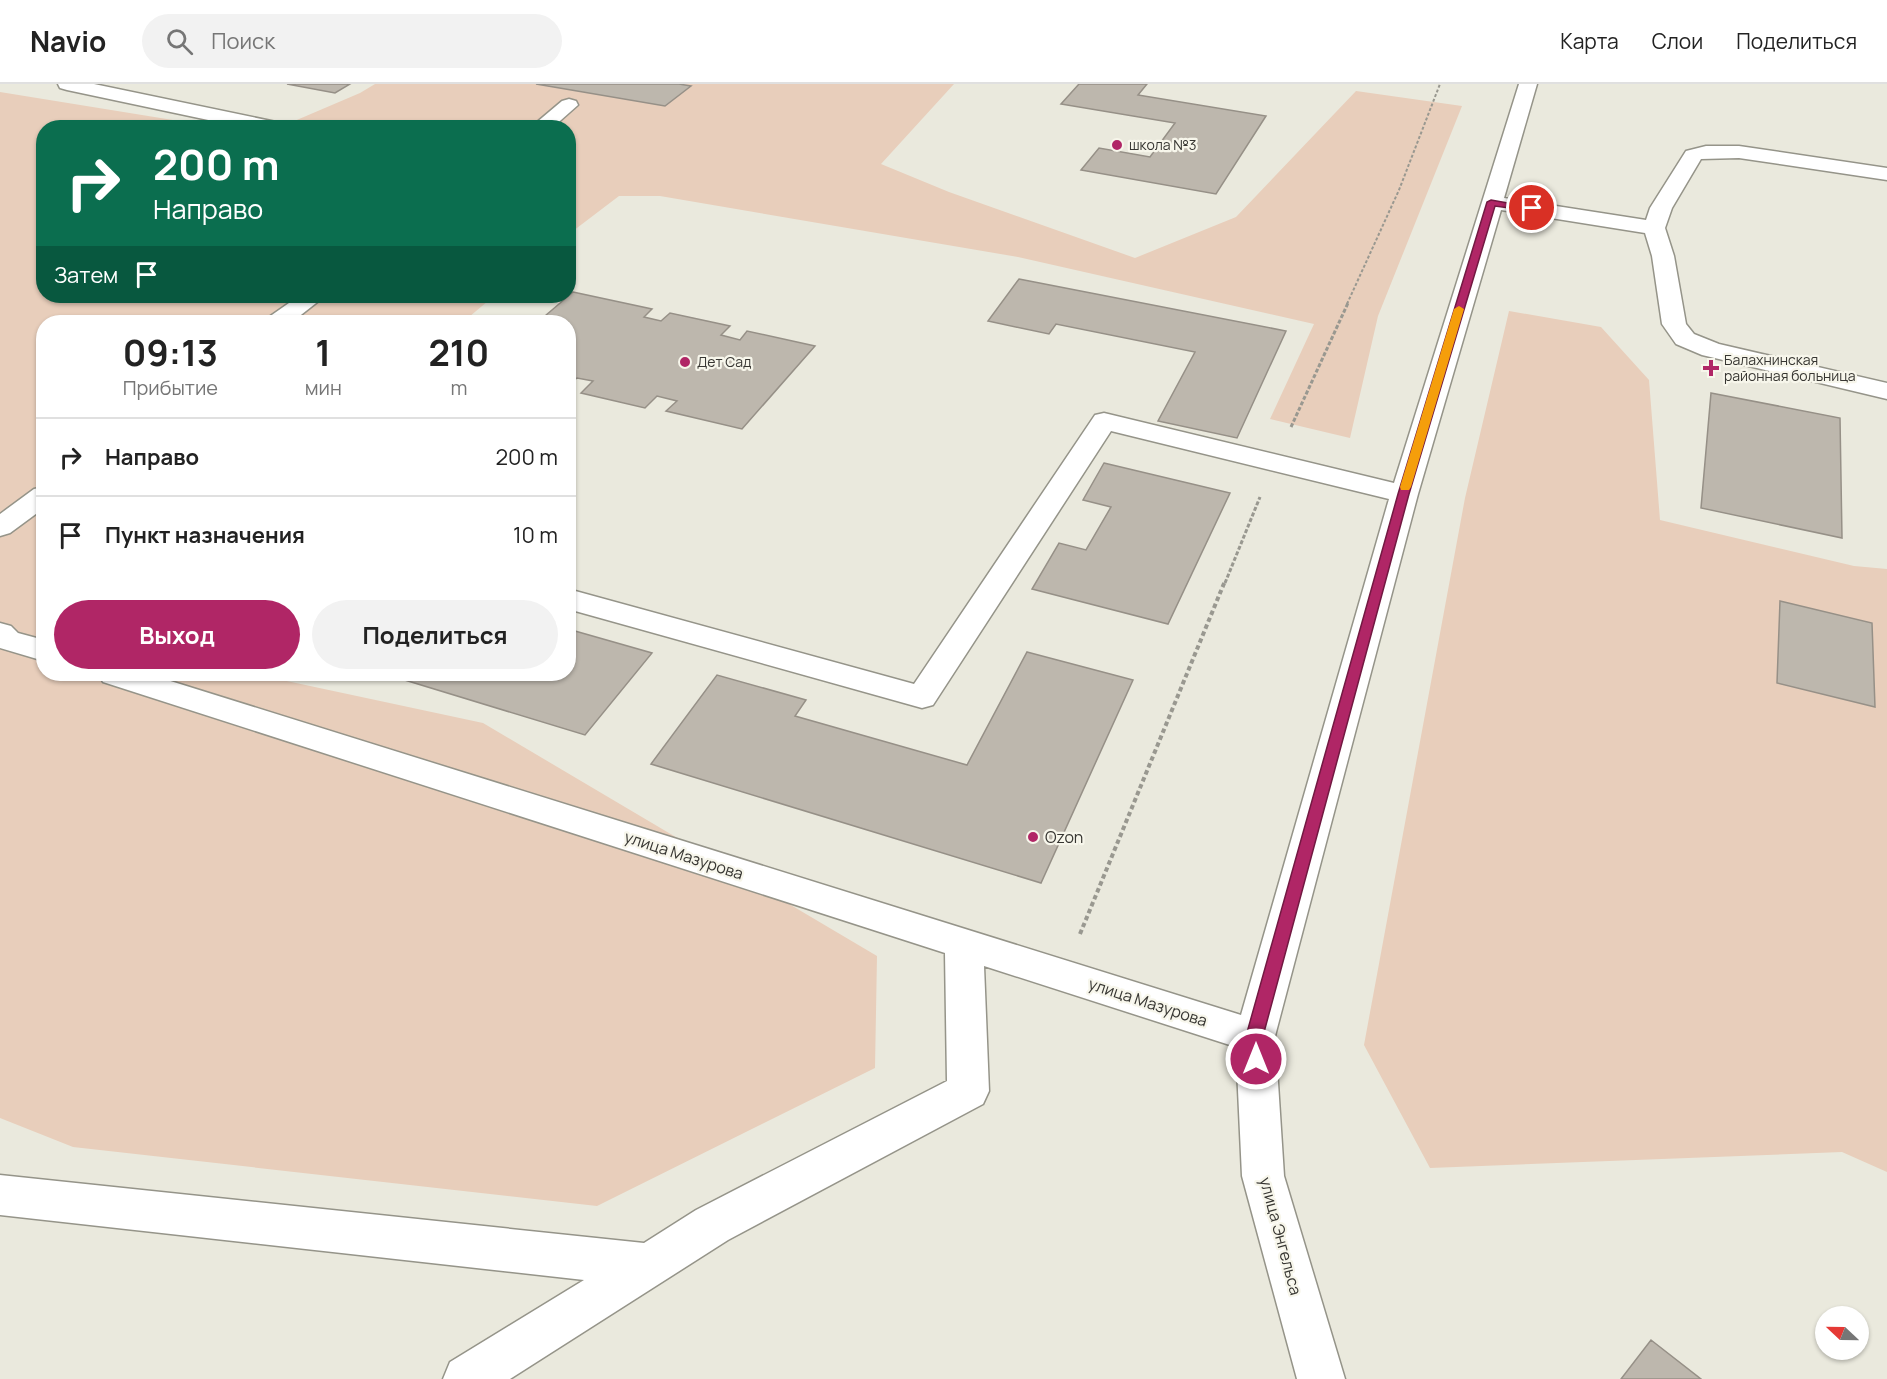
<!DOCTYPE html>
<html lang="ru">
<meta charset="utf-8">
<style>
:root{--surface:#fff;--page:#f2f2f2;--text:#222;--muted:#767676;--line:#e0e0e0;--accent:#b02666}
body{margin:0;font-family:Manrope,sans-serif;background:var(--page);color:var(--text);height:100vh;display:flex;flex-direction:column;font-size:22px;white-space:nowrap}
*{box-sizing:border-box;margin:0}
p{font-size:20px;color:var(--muted)}
.icon{flex:none;width:33px;height:33px;fill:none;stroke:currentColor;stroke-width:2;stroke-linecap:round;stroke-linejoin:round}
.map{position:relative;flex:1;overflow:hidden}
.panel{position:absolute;left:36px;top:231px;width:540px;height:366px;display:flex;flex-direction:column;background:var(--surface);border-radius:24px;box-shadow:0 2px 4px #0004}
.panel>*{flex:none}
.top-card{position:absolute;left:36px;top:36px;width:540px;height:183px;border-radius:24px;box-shadow:0 2px 4px #0004;background:#0b6e4f;color:#fff;overflow:hidden}
.needle{width:39px;rotate:292deg}
.buttons{position:absolute;left:1815px;top:1222px;display:grid;gap:12px}
.buttons a{display:grid;place-items:center;width:54px;height:54px;border-radius:50%;background:var(--surface);box-shadow:0 2px 4px #0004;font-size:30px}
.pin{position:absolute;display:grid;place-items:center;width:51px;height:51px;color:#fff;margin:-26px;border:3px solid #fff;border-radius:50%;box-shadow:0 2px 6px #0007}
.me{position:absolute;width:66px;margin:-33px;rotate:0deg;stroke-linejoin:round;filter:drop-shadow(0 0 4px #0008)}
.turn{display:flex;align-items:center;gap:21px;height:126px;padding:0 18px;font-size:27px}
.turn .icon{width:78px;height:78px;stroke-width:2.5}
.turn b{display:block;font-size:42px;line-height:51px}
.then{display:flex;align-items:center;height:57px;padding:0 18px;background:#0003;gap:12px;font-size:22px}
.eta{display:flex;justify-content:space-evenly;align-items:center;height:102px;text-align:center}
.eta b{font-size:36px;font-weight:700;line-height:42px}
.action{display:flex;gap:12px;margin-top:auto;padding:12px 18px}
.action a{flex:1;height:69px;border-radius:36px;background:var(--accent);color:#fff;font-size:24px;font-weight:700;line-height:69px;text-align:center}
.action a+a{background:var(--page);color:var(--text)}
ul{padding:0;list-style:none}
li{display:flex;align-items:center;gap:18px;height:78px;padding:0 18px;border-top:2px solid var(--line)}
li div{flex:1}
li b{display:block;font-size:22px}
li em{font-style:normal}
header{display:flex;align-items:center;gap:36px;box-sizing:border-box;height:84px;padding:0 30px;background:var(--surface);border-bottom:2px solid var(--line)}
header strong{font-size:28px}
nav{display:flex;gap:33px;margin-inline-start:auto;font-size:21px}
.search{width:420px;height:54px;background:var(--page);display:flex;align-items:center;gap:15px;box-sizing:border-box;padding:0 21px;border-radius:33px;color:var(--muted);font-size:22px}
.map>svg:first-child{display:block}
.green{fill:#e8cebb}
.building{fill:#bdb7ad;stroke:#969087;stroke-width:1.5}
.lines{fill:none;stroke-linecap:round;stroke-linejoin:round}
.minor-casing{stroke:#959489;stroke-width:3}
.path-far2{stroke:#999890;stroke-width:2;stroke-dasharray:3 2;stroke-linecap:butt}
.path-far1{stroke:#999890;stroke-width:3;stroke-dasharray:4 2;stroke-linecap:butt}
.path{stroke:#999890;stroke-width:4;stroke-dasharray:4.5 3;stroke-linecap:butt}
.minor{fill:#fff;fill-rule:evenodd}
.route{fill:#b02666;stroke:#721942;stroke-width:1.5}
.slow{fill:#f59e0b}
.poi-dot{fill:#b02666;stroke:#f7f6eb;stroke-width:2}
.labels{text-anchor:middle;stroke-width:4.5;stroke-linejoin:round;paint-order:stroke}
.far-poi-label{font-size:14px;fill:#373632;stroke:#f7f6eb;text-anchor:start}
.poi-label{font-size:16px;fill:#373632;stroke:#f7f6eb;text-anchor:start}
.street-label{font-size:16px;fill:#373632;stroke:#f7f6eb}
</style>
<header>
<strong>Navio</strong>
<div class="search"><svg class="icon" aria-label="search" viewBox="0 0 24 24"><circle cx="10" cy="10" r="6"/><path d="M15 15l6 6"/></svg>Поиск</div>
<nav><a>Карта</a><a>Слои</a><a>Поделиться</a></nav>
</header>
<div class="map">
<svg width="1887" height="1295" viewBox="0 0 1887 1295">
<rect width="100%" height="100%" fill="#eae9dd"/>
<path class="green" d="M375,0H954L881,80L949,108L1135,174L1236,133L1356,7L1462,22L1378,232L1350,354L1270,335L1314,240L1018,173L660,112H619L569,150L568,44H278L360,9Z
M0,8L216,43L44,44V212H494L463,238H44V590H254L483,639L877,872L875,984L597,1122L73,1063L0,1034Z
M1509,227L1601,243L1649,296L1660,436L1854,482L1887,485V1088L1842,1068L1430,1084L1364,961L1465,414Z"/>
<path class="building" d="M287,0H350L335,9Z
M536,0H679L691,2L665,22Z
M1079,0H1147L1138,11L1266,32L1216,110L1081,86L1099,64L1150,73L1175,39L1061,20Z
M1019,195L1286,247L1237,354L1158,337L1195,268L1056,240L1049,250L988,237Z
M573,208L652,225L644,233L661,237L670,229L730,242L721,251L740,256L747,247L815,262L742,345L666,327L677,317L657,312L645,324L581,309L593,297L577,294L568,301V238H538Z
M1711,309L1840,334L1842,454L1701,424Z
M1104,379L1230,409L1168,540L1032,505L1059,459L1086,466L1111,423L1083,416Z
M1780,517L1872,539L1875,623L1777,599Z
M568,545L652,569L585,651L385,590H568Z
M1027,568L1133,596L1041,799L651,680L717,591L806,616L795,632L967,681Z
M1651,1256L1701,1295H1621Z"/>
<g class="lines">
<g class="minor-casing">
<path id="minor" d="M58,0H94L276,38L283,40L285,44H246L67,6L60,4Z
M1519,0H1537L1504,114L1646,136L1650,124L1686,67L1706,62H1739L1887,84V96L1739,74L1701,75L1672,124L1665,144L1674,172L1686,240L1694,250L1719,260L1887,299V315L1702,271L1676,260L1662,240L1652,172L1645,149L1501,126L1418,410L1275,952L1284,1092L1345,1295H1297L1242,1092L1236,963L984,882L989,1007L983,1020L728,1156L510,1295H443L450,1278L584,1196L0,1131V1091L644,1159L696,1126L947,997L945,869L103,598L98,590H148L1241,931L1389,415L1111,347L933,621L922,624L568,525V505L914,600L1095,331L1104,329L1394,399Z
M569,15L576,17L578,21L552,44H530L562,17Z
M299,212H325L292,238H265L269,233Z
M44,403V424L10,449L0,452V430L34,405Z
M0,539L11,542L18,549L44,556V577L0,564Z"/>
</g>
<path class="path-far2" d="M1347,220L1399,106L1440,0"/>
<path class="path-far1" d="M1291,343L1348,219
M1225,499L1260,413"/>
<path class="path" d="M1080,850L1225,497"/>
<use href="#minor" class="minor"/>
</g>
<path class="route" d="M1491,116L1536,124L1532,127L1495,122L1409,410L1263,952L1264,975L1262,980L1256,982L1250,980L1246,952L1398,410L1487,118Z"/>
<path class="slow" d="M1459,222L1464,225L1411,403L1409,406H1401L1400,403L1454,225Z"/>
<g class="poi-dot">
<circle cx="1117" cy="61" r="6"/>
<circle cx="685" cy="278" r="6"/>
<path d="M1708 275h6v6h6v6h-6v6h-6v-6h-6v-6h6z"/>
<circle cx="1033" cy="753" r="6"/>
</g>
<g class="labels">
<g class="far-poi-label">
<text x="1129" y="66">школа №3</text>
<text x="1724" y="281">Балахнинская<tspan x="1724" dy="16">районная больница</tspan></text>
<text x="697" y="283">Дет Сад</text>
</g>
<g class="poi-label">
<text x="1045" y="759">Ozon</text>
</g>
<g class="street-label">
<text transform="translate(684 771) rotate(18)" y="6">улица Мазурова</text>
<text transform="translate(1148 918) rotate(18)" y="6">улица Мазурова</text>
<text transform="translate(1281 1152) rotate(75)" y="6">улица Энгельса</text>
</g>
</g>
</svg>
<div class="buttons">
<a><svg class="needle" viewBox="-14 -14 28 28"><path d="M0-13l5 13h-10z" fill="#e53935"/><path d="M0 13l5-13h-10z" fill="#767676"/></svg></a>
</div>
<div class="pin" style="left:1532px;top:124px;background:#d93025"><svg class="icon" aria-label="arrive" viewBox="0 0 24 24"><path d="M6 21V4h12l-3 4 3 4H6"/></svg></div>
<svg class="me" style="left:1256px;top:975px" viewBox="-20 -20 40 40"><circle r="17" fill="#b02666" stroke="#fff" stroke-width="3"/><path d="M0-11L8 9 0 5-8 9z" fill="#fff"/></svg>
<div class="top-card">
<div class="turn"><svg class="icon" aria-label="right" viewBox="0 0 24 24"><path d="M7 20v-9h11M14 6l5 5-5 5"/></svg><div><b>200 m</b>Направо</div></div>
<div class="then">Затем<svg class="icon" aria-label="arrive" viewBox="0 0 24 24"><path d="M6 21V4h12l-3 4 3 4H6"/></svg></div>
</div>
<section class="panel">
<div class="eta">
<div><b>09:13</b><p>Прибытие</p></div>
<div><b>1</b><p>мин</p></div>
<div><b>210</b><p>m</p></div>
</div>
<ul>
<li><svg class="icon" aria-label="right" viewBox="0 0 24 24"><path d="M7 20v-9h11M14 6l5 5-5 5"/></svg><div><b>Направо</b></div><em>200 m</em></li>
<li><svg class="icon" aria-label="arrive" viewBox="0 0 24 24"><path d="M6 21V4h12l-3 4 3 4H6"/></svg><div><b>Пункт назначения</b></div><em>10 m</em></li>
</ul>
<div class="action"><a>Выход</a><a>Поделиться</a></div>
</section>
</div>
